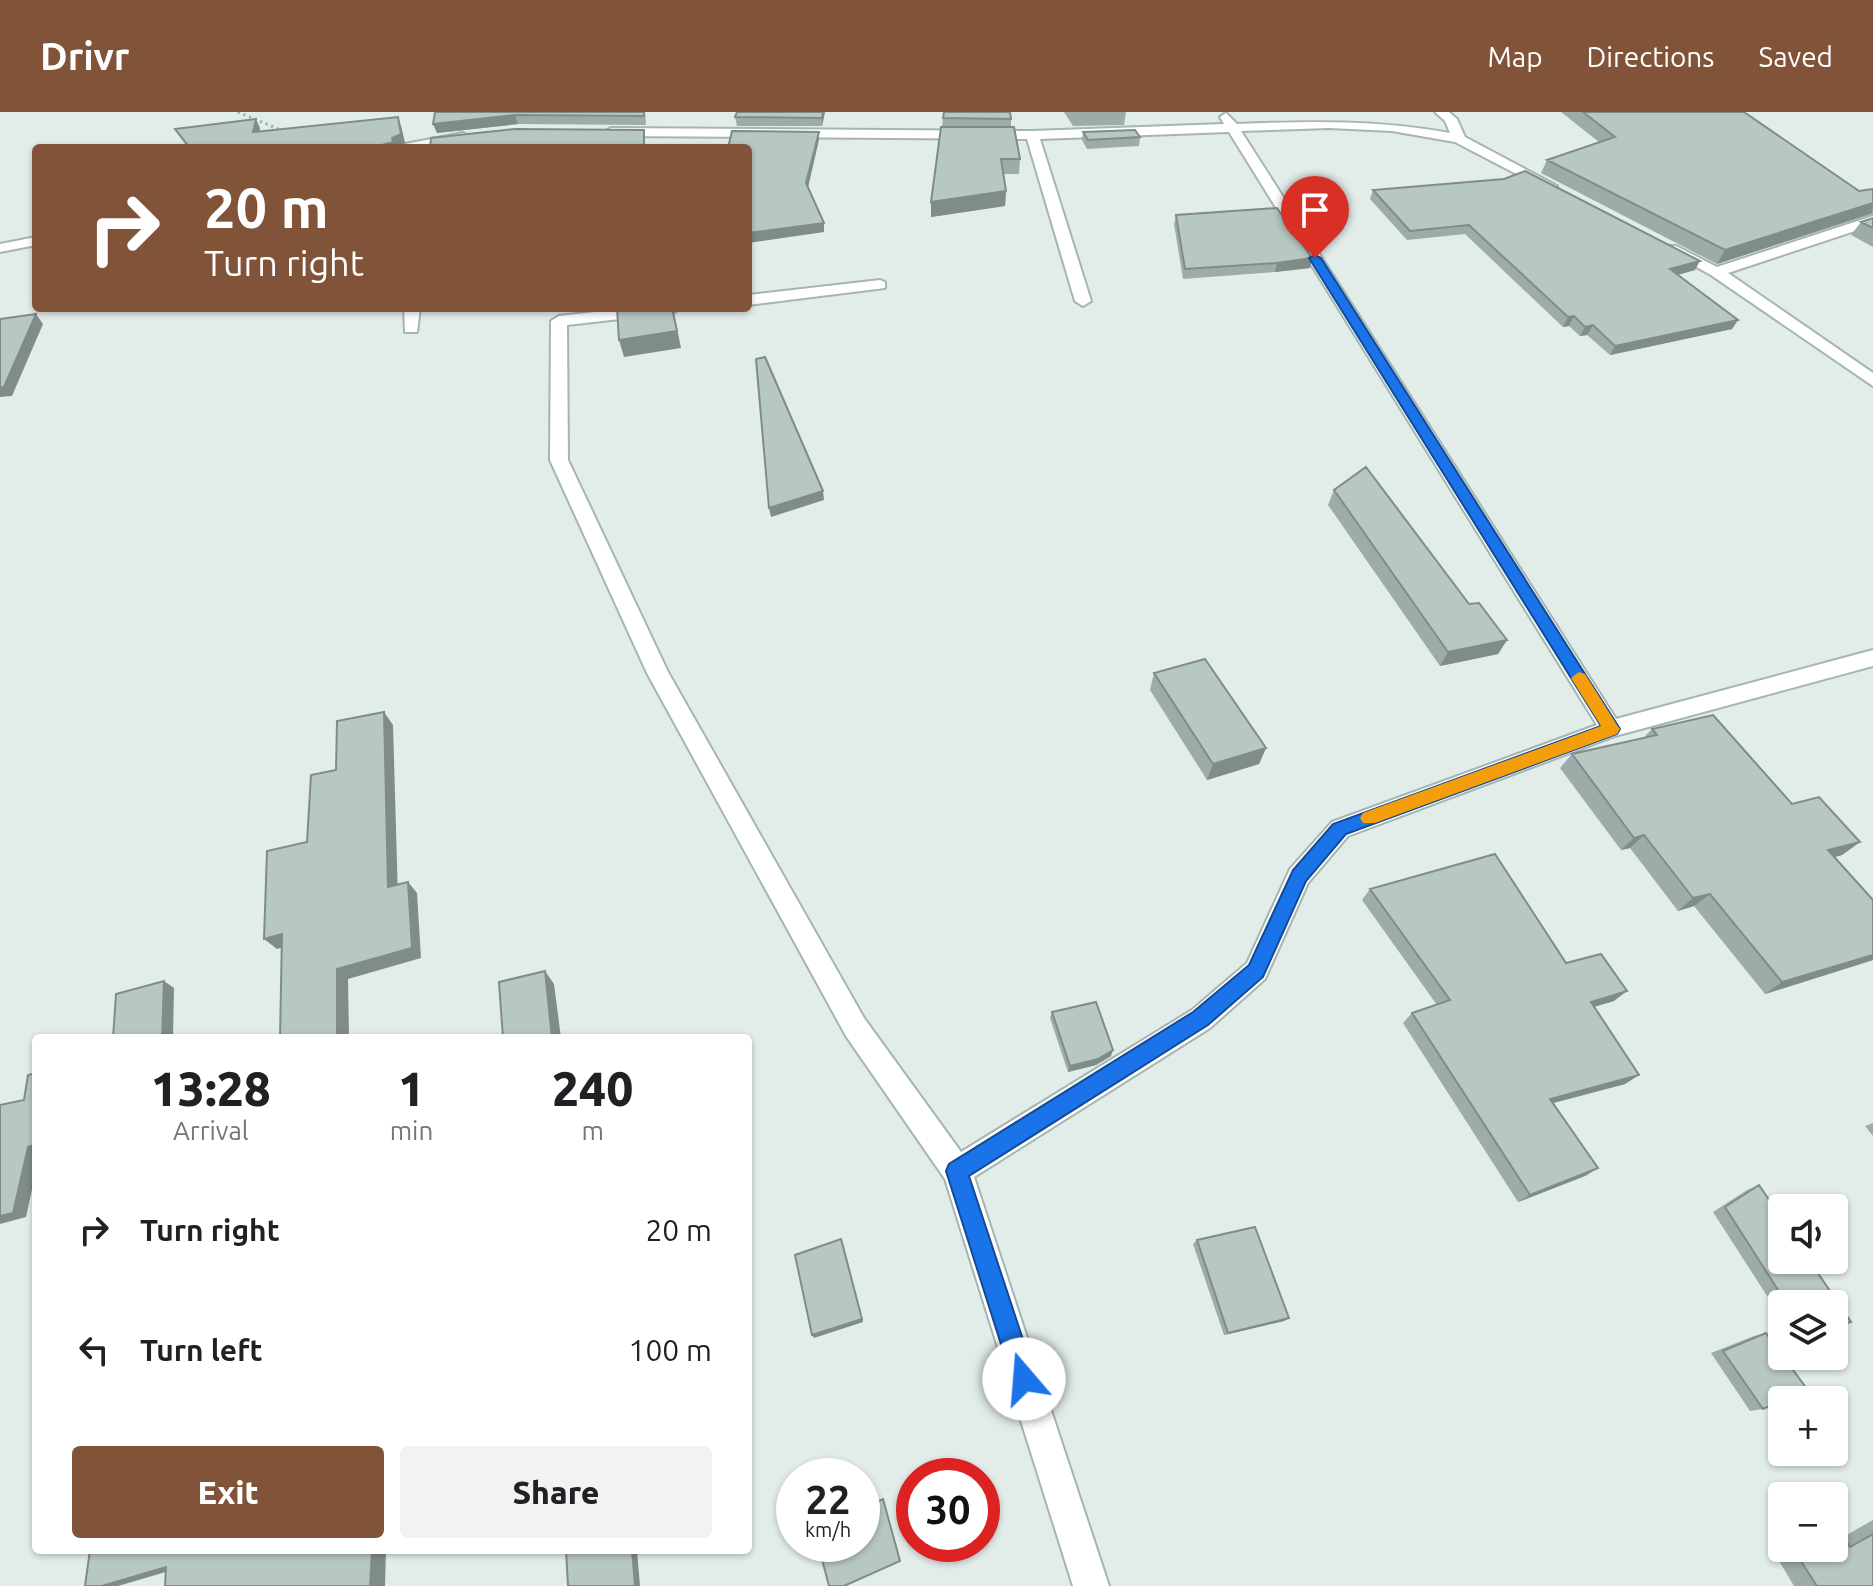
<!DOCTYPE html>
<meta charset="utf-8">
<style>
:root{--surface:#fff;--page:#f2f2f2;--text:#202124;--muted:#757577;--accent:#81543a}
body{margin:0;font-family:Ubuntu,sans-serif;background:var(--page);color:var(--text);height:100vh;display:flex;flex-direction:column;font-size:30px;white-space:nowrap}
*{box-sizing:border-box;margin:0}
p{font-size:26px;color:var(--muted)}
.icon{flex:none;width:44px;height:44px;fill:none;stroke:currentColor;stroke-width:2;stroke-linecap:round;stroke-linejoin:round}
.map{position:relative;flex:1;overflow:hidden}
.side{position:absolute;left:32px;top:922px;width:720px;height:520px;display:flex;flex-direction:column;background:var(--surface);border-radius:8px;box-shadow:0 2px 6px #0004}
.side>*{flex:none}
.banner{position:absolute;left:32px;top:32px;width:720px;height:168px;border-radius:8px;box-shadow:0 2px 6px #0004;background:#81543a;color:#fff;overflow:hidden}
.tools{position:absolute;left:1768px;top:1082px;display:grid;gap:16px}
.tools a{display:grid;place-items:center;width:80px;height:80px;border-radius:8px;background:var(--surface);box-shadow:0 2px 6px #0004;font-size:40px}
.speed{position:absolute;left:776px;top:1346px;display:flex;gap:16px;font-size:40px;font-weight:700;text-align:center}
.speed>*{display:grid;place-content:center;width:104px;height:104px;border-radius:50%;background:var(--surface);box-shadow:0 2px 6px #0004;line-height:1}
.speed small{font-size:20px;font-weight:400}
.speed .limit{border:12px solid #d22;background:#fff;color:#111}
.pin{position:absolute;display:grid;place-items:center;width:68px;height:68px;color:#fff;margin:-82px -34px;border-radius:50% 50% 50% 0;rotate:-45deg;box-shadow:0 0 8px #0007}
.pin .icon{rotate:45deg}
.me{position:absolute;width:88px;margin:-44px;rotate:342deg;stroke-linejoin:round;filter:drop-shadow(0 0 6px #0008)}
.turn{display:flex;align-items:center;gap:28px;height:168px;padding:0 40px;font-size:36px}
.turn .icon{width:104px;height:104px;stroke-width:2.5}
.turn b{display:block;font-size:56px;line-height:68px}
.eta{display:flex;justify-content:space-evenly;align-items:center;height:136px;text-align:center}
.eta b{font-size:48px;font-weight:800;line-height:56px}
.action{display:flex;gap:16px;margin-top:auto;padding:16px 40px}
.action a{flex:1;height:92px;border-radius:8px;background:var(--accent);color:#fff;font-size:32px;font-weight:800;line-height:92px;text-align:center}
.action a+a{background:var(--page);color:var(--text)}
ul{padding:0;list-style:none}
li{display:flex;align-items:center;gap:24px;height:120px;padding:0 40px}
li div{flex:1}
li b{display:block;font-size:30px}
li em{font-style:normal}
header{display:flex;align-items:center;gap:48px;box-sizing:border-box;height:112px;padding:0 40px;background:var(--accent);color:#fff}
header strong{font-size:38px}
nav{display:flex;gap:44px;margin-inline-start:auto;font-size:28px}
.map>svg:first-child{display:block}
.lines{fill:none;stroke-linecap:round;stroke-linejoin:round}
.minor-casing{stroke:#a4b5b2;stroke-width:4}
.path{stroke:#81b2a9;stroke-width:3;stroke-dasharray:2 4;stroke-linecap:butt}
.minor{fill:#fff;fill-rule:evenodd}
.wall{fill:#9daca8}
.shaded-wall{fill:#808c88}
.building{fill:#b7c8c3;stroke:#808c88;stroke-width:2}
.route{fill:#1a73e8;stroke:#114b97;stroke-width:2}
.slow{fill:#f59e0b}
</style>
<header>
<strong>Drivr</strong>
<nav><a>Map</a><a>Directions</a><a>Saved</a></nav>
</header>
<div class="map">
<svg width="1873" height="1474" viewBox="0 0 1873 1474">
<rect width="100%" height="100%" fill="#e2edea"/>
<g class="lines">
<g class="minor-casing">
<path id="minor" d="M1435,0H1449L1457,7L1465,25L1557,74L1545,77L1455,30L1392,19L1329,16L1241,19L1616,607L1873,538V554L1615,624L1348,724L1308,771L1265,867L1210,916L974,1065L1109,1474H1073L945,1067L846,924L647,561L550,348L551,209L559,204L631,196H681L673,201L567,213L568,348L668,560L864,906L961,1040L1192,898L1247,851L1290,757L1332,710L1597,613L1229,20L1040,27L1091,189L1083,194L1075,189L1027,27L611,24L604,20L611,16L1032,19L1224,12L1220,5L1226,1L1237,12C1311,9 1377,8 1450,21L1445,9Z
M463,21L470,25L468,28L426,36H398L405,32Z
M1873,104V113L1728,161L1873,261V274L1711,163L1664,137L1666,134H1676L1717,155Z
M36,125V133L0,140V132Z
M880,168L885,170V176L748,193V183Z
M404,196H420L417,220H405Z"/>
</g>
<path class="path" d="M238,0L283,19"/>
<use href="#minor" class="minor"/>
</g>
<path class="wall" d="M435,0H645L646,13L518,12L437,21Z
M737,0H825L822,14H737L735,5Z
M1064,0H1126L1124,13L1073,14Z
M1561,0H1744L1859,79L1873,77V102L1717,152L1541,61L1547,48L1599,30Z
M943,6L1011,7V15L1020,47L1019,62H1003L1006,79L1005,94L931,105Z
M401,14L405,31L395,35L396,36H188L180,25L175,17L260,16L259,19Z
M1083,20L1140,25L1139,34L1087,37L1082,28Z
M1373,78L1695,158L1678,163L1738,208L1732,217L1610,243L1587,223L1580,224L1569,214L1563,215L1465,122L1407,128L1370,87Z
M1176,103L1312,146L1310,156L1275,160L1183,167L1174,112Z
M1873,106V135L1851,123L1861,110Z
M1334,378L1469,492L1507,528L1498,542L1440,554L1328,393Z
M1154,561L1266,636L1259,652L1207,668L1150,578Z
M1652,617L1860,730L1842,743L1834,745L1873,848L1765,882L1694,794L1678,799L1630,736L1621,738L1560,656L1572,642L1643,626Z
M1370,777L1566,851L1614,889L1594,895L1639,963L1625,972L1553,991L1598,1056L1585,1064L1518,1090L1403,911L1412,901L1437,893L1362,788Z
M1052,900L1111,944L1096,953L1068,960L1050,906Z
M1873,1011V1024L1865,1014Z
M1759,1073L1834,1192H1782V1207L1713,1100L1747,1078Z
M1197,1128L1289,1206L1284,1209L1224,1223L1193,1132Z
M1766,1221L1763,1297L1750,1299L1711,1241L1754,1224Z
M1873,1408V1474H1794L1773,1439L1782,1435L1834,1436V1421H1841L1843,1425Z"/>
<path class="shaded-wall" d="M823,0H825L822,14V6Z
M515,3L518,12L437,21L433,12Z
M398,5L401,14L405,31L395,35L396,36H371L392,26Z
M256,7L260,16L257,29L253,20Z
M819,20V28L807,80L806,71Z
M1006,79L1005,94L931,105V90Z
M1873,91L1872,101L1717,152L1725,138Z
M824,111V120L748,131V121Z
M1312,146L1310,156L1275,160L1277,151Z
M1700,149L1695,158L1665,166L1670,157Z
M673,196L681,236L624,245L619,228Z
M36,202L43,212L12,284L0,285V275Z
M1574,204L1569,214L1563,215L1568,205Z
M1738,208L1732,217L1610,243L1615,234Z
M1593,213L1587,223L1580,224L1585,215Z
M823,379L824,388L771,405L769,396Z
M1507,528L1498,542L1440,554L1448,540Z
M384,600L393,613L398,786L388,775Z
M1266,636L1259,652L1207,668L1213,652Z
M1644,723L1630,736L1621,738L1634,726Z
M1860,730L1842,743L1811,751L1828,738Z
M408,770L417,781L421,846L348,867L349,926H337V857Z
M1710,782L1694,794L1678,799L1693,786Z
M282,822L294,832L277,837L264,827Z
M1873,843V848L1765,882L1782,870Z
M545,859L554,872L561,926H552Z
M164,869L174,876L173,926H162Z
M1627,879L1614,889L1579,899L1591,890Z
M1113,938L1111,944L1096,953L1068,960L1070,954Z
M1639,963L1625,972L1538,995L1550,987Z
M36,1032V1059L26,1105L0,1112V1104L28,1035Z
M1598,1056L1585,1064L1518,1090L1530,1083Z
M843,1131L863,1210L814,1226L812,1223Z
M1289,1206L1284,1209L1224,1223L1228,1221Z
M372,1438H386L385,1474H370Z
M632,1438H637L640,1474H635Z
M186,1454L118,1474H102L166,1455Z"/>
<path class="building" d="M435,0H644V4L515,3L433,12Z
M737,0H823L822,6L735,5Z
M944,0H1010L1011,7L943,6Z
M1583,0H1744L1859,79L1873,77V91L1725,138L1547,48L1615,25Z
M398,5L401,22L392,26L393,30L371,36H190L175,17L256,7L253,20Z
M941,15H1014L1020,47H1001L1006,79L931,90Z
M515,17L644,18V36H430L431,26Z
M1135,18L1140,25L1088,28L1083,20Z
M732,19L819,20L806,71L824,111L748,121V36H728Z
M1525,59L1700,149L1670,157L1738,208L1615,234L1593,213L1585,215L1574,204L1568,205L1469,113L1410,119L1373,78L1504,67Z
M1277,96L1312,146L1277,151L1185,157L1176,103Z
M1873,106V116L1861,110Z
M617,196H672L677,219L619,228Z
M36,202L4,275H0V207Z
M765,245L823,379L769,396L756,247Z
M1366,355L1469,492L1479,491L1507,528L1448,540L1334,378Z
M1205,547L1266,636L1213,652L1154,561Z
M384,600L388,775L408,770L412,836L337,857V926H280L282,822L264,827L267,739L307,730L311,663L336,658L337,609Z
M1713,603L1792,692L1819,685L1860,730L1828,738L1873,788V843L1782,870L1710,782L1693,786L1644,723L1634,726L1572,642L1657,623L1652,617Z
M1495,742L1566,851L1601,842L1627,879L1591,890L1639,963L1550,987L1598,1056L1530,1083L1412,901L1450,888L1370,777Z
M545,859L552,926H503L499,870Z
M164,869L162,926H113L116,882Z
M1096,890L1113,938L1098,947L1070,954L1052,900Z
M36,961V1032L28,1035L13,1101L0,1104V993L24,988L28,963Z
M1759,1073L1782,1107V1148H1809L1851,1210L1834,1215V1192H1787L1725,1095Z
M1255,1115L1289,1206L1228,1221L1197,1128Z
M841,1127L862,1207L812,1223L795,1143Z
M1766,1221L1807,1277L1763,1297L1723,1239Z
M883,1387L900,1449L844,1474H829L818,1432H862V1396Z
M1841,1421L1850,1435L1873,1422V1474H1817L1795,1440L1805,1436H1834V1424Z
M90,1438H372L370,1474H165L166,1455L102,1474H85Z
M566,1438H632L635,1474H568Z"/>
<path class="route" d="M1315,143L1321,146L1620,617L1617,622L1346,722L1306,769L1263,865L1208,913L969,1064L1036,1267L1033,1275L1024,1279L1015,1275L1012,1267L946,1059L949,1052L1193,900L1249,853L1293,758L1333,712L1601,614L1309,146Z"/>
<path class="slow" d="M1579,560L1585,562L1617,613L1620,617L1617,622L1375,711H1363L1360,706L1363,701L1601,614L1571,566Z"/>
</svg>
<div class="tools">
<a><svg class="icon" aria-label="sound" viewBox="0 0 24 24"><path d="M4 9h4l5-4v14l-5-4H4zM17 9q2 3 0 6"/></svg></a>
<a><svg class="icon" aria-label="layers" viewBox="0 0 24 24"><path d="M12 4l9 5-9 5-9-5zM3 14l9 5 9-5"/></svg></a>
<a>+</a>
<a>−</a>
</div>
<div class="speed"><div>22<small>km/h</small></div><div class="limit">30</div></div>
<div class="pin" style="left:1315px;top:146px;background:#d93025"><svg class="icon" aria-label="arrive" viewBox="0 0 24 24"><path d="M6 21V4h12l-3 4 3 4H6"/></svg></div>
<svg class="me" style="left:1024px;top:1267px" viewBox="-20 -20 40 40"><circle r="19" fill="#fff"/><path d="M0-13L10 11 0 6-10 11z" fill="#1a73e8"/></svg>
<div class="banner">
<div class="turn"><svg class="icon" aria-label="right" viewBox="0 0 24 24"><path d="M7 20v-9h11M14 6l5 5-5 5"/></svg><div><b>20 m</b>Turn right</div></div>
</div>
<section class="side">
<div class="eta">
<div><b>13:28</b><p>Arrival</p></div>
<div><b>1</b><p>min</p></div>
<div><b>240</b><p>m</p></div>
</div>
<ul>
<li><svg class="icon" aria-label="right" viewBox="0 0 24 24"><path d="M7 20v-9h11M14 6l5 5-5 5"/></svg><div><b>Turn right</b></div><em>20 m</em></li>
<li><svg class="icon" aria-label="left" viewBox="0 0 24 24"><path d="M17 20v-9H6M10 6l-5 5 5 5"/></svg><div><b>Turn left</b></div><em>100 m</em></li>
</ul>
<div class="action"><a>Exit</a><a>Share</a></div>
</section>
</div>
